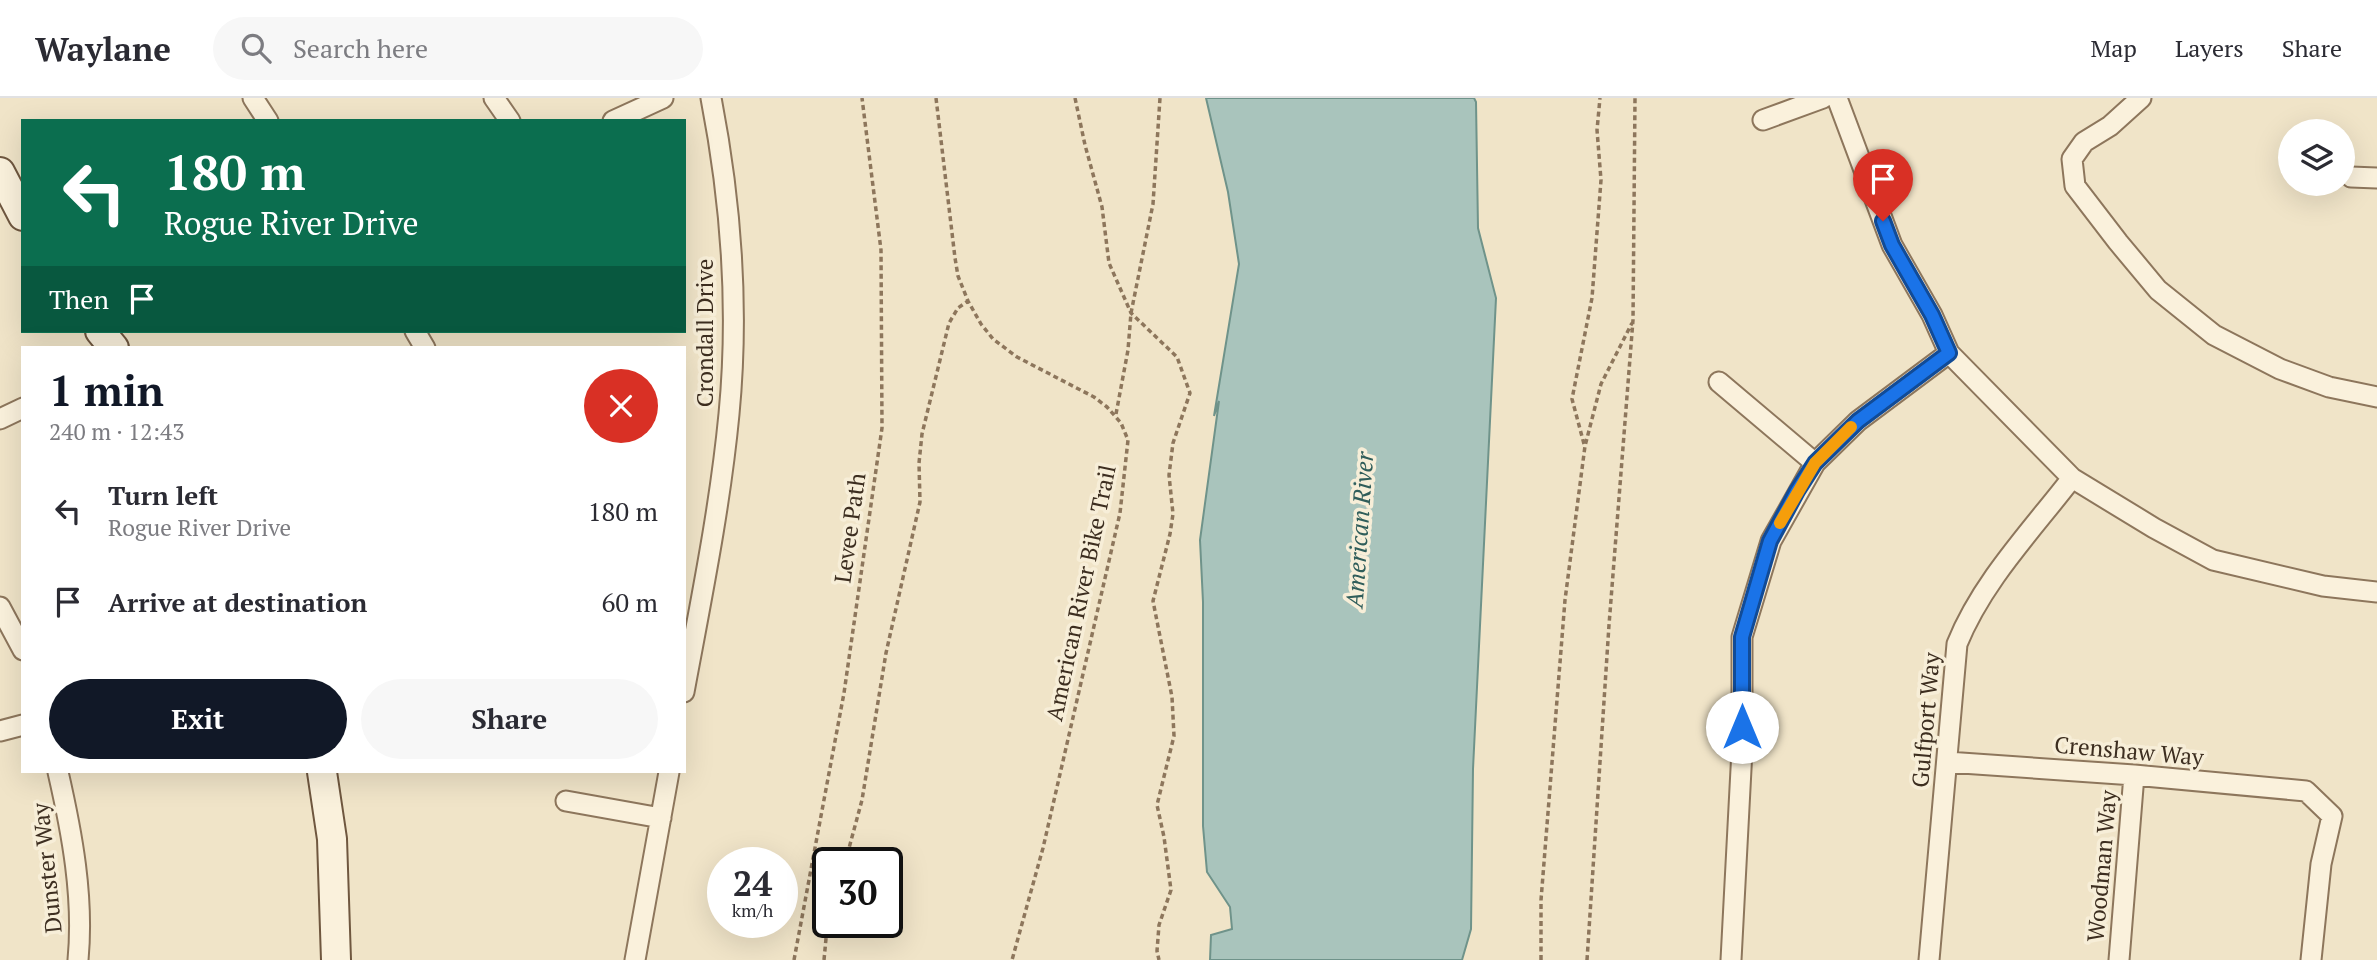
<!DOCTYPE html>
<meta charset="utf-8">
<style>
:root{--surface:#fff;--page:#f7f7f7;--text:#2b2b33;--muted:#7c7c81;--line:#e1e1e2;--accent:#111827}
body{margin:0;font-family:"PT Serif",serif;background:var(--page);color:var(--text);height:100vh;display:flex;flex-direction:column;font-size:26px;white-space:nowrap}
*{box-sizing:border-box;margin:0}
p{font-size:23px;color:var(--muted)}
.icon{flex:none;width:38px;height:38px;fill:none;stroke:currentColor;stroke-width:2;stroke-linecap:round;stroke-linejoin:round}
.map{position:relative;flex:1;overflow:hidden}
.details{position:absolute;left:21px;top:248px;width:665px;height:427px;display:flex;flex-direction:column;background:var(--surface);border-radius:0px;box-shadow:0 7px 28px #0002}
.details>*{flex:none}
.banner{position:absolute;left:21px;top:21px;width:665px;height:214px;border-radius:0px;box-shadow:0 7px 28px #0002;background:#0b6e4f;color:#fff;overflow:hidden}
.controls{position:absolute;left:2278px;top:21px;display:grid;gap:14px}
.controls a{display:grid;place-items:center;width:77px;height:77px;border-radius:50%;background:var(--surface);box-shadow:0 7px 28px #0002;font-size:35px}
.speed{position:absolute;left:707px;top:749px;display:flex;gap:14px;font-size:35px;font-weight:700;text-align:center}
.speed>*{display:grid;place-content:center;width:91px;height:91px;border-radius:50%;background:var(--surface);box-shadow:0 7px 28px #0002;line-height:1}
.speed small{font-size:18px;font-weight:400}
.speed .limit{border:4px solid #111;border-radius:10px;background:#fff;color:#111}
.pin{position:absolute;display:grid;place-items:center;width:60px;height:60px;color:#fff;margin:-72px -30px;border-radius:50% 50% 50% 0;rotate:-45deg;box-shadow:0 0 7px #0007}
.pin .icon{rotate:45deg}
.me{position:absolute;width:77px;margin:-38px;rotate:0deg;stroke-linejoin:round;filter:drop-shadow(0 0 5px #0008)}
.turn{display:flex;align-items:center;gap:24px;height:147px;padding:0 28px;font-size:32px}
.turn .icon{width:91px;height:91px;stroke-width:2.5}
.turn b{display:block;font-size:49px;line-height:60px}
.then{display:flex;align-items:center;height:66px;padding:0 28px;background:#0003;gap:14px;font-size:26px}
.round{display:grid;place-items:center;flex:none;width:74px;height:74px;border-radius:37px;background:var(--page)}
.summary{display:flex;align-items:center;justify-content:space-between;height:119px;padding:0 28px}
h1{font-size:42px;font-weight:700;line-height:52px;color:var(--accent)}
.primary-button{display:flex;gap:14px;margin-top:auto;padding:14px 28px}
.primary-button a{flex:1;height:80px;border-radius:42px;background:var(--accent);color:#fff;font-size:28px;font-weight:700;line-height:80px;text-align:center}
.primary-button a+a{background:var(--page);color:var(--text)}
ul{padding:0;list-style:none}
li{display:flex;align-items:center;gap:21px;height:91px;padding:0 28px}
li div{flex:1}
li b{display:block;font-size:26px}
li em{font-style:normal}
header{display:flex;align-items:center;gap:42px;box-sizing:border-box;height:98px;padding:0 35px;background:var(--surface);border-bottom:2px solid var(--line)}
header strong{font-size:33px}
nav{display:flex;gap:38px;margin-inline-start:auto;font-size:24px}
.search{width:490px;height:63px;background:var(--page);display:flex;align-items:center;gap:18px;box-sizing:border-box;padding:0 24px;border-radius:38px;color:var(--muted);font-size:26px}
.map>svg:first-child{display:block}
.water{fill:#a9c4bc;stroke:#6f938a;stroke-width:2}
.lines{fill:none;stroke-linecap:round;stroke-linejoin:round}
.street-casing{stroke:#8d765c;stroke-width:23}
.secondary-casing{stroke:#6f573f;stroke-width:32}
.path{stroke:#8d765c;stroke-width:3.5;stroke-dasharray:5 3.5;stroke-linecap:butt}
.street{stroke:#faf1dc;stroke-width:19}
.secondary{stroke:#faf1dc;stroke-width:28}
.route-casing{stroke:#114b97;stroke-width:18}
.route{stroke:#1a73e8;stroke-width:12}
.slow{stroke:#f59e0b;stroke-width:12}
.labels{text-anchor:middle;stroke-width:7;stroke-linejoin:round;paint-order:stroke}
.street-label{font-size:23px;fill:#3d2e20;stroke:#f7eed8}
.water-label{font-size:24px;font-style:italic;fill:#2f5d5a;stroke:#f7eed8}
</style>
<header>
<strong>Waylane</strong>
<div class="search"><svg class="icon" aria-label="search" viewBox="0 0 24 24"><circle cx="10" cy="10" r="6"/><path d="M15 15l6 6"/></svg>Search here</div>
<nav><a>Map</a><a>Layers</a><a>Share</a></nav>
</header>
<div class="map">
<svg width="2377" height="862" viewBox="0 0 2377 862">
<rect width="100%" height="100%" fill="#f0e4c8"/>
<path class="water" d="M1206,0H1474L1476,4L1478,130L1496,200L1473,671L1471,831L1462,862H1210L1211,837L1232,831L1230,809L1207,774L1203,728V504L1200,442L1219,303L1214,318L1239,166L1228,94Z"/>
<g class="lines">
<g class="street-casing">
<path id="street" d="M253,0L268,23
M494,0L510,23
M1837,0L1892,147L1932,217L1949,255L2072,380L2154,430L2213,462L2323,488L2377,494
M2141,0L2110,28L2084,44L2072,61L2075,88L2118,144L2158,192L2214,237L2280,271L2329,289L2377,299
M1763,22L1823,0
M613,23L663,0
M2351,79L2377,80
M415,233L425,250
M1719,284L1815,365
M0,321L23,310
M0,509L23,552
M684,594C701,502 720,410 729,316C739,212 731,103 711,0
M0,633L23,627
M1947,664L2134,677L2306,693L2332,718L2321,766L2311,862
M58,674C72,735 84,799 78,862
M566,703L661,720
M635,862L669,674
M1731,862L1742,652V539L1771,443L1815,365L1858,323L1949,255
M1929,862L1957,546C1982,484 2031,433 2072,380
M2119,862L2134,677"/>
</g>
<g class="secondary-casing">
<path id="secondary" d="M0,74L23,118
M100,233L114,250
M322,674L332,741L336,862"/>
</g>
<path class="path" d="M936,0L955,160L958,178L968,203L981,226L993,241L1017,259L1094,299L1107,309L1121,325L1128,342L1120,415L1043,750L1012,862
M1075,0L1085,47L1102,109L1109,165L1131,215L1177,259L1190,295L1173,345L1169,377L1173,416L1170,436L1153,503L1172,599L1174,638L1157,707L1164,739L1171,792L1159,827L1157,853L1159,862
M1116,316L1128,252L1131,215L1153,106L1160,0
M1584,346L1572,301L1592,200L1601,82L1597,32L1600,0
M845,765L862,702L886,555L920,404L919,365L922,336L949,225L958,210L968,203
M794,862L844,595L882,330L881,152L862,0
M824,862L828,819
M1541,862V802L1565,502L1585,348L1601,286L1632,225
M1587,862L1609,527L1633,222L1635,0"/>
<use href="#street" class="street"/>
<use href="#secondary" class="secondary"/>
</g>
<g class="lines">
<g class="route-casing">
<path id="route" d="M1742,629V539L1770,443L1797,393L1815,365L1858,323L1949,255L1932,217L1892,147L1883,123"/>
</g>
<use href="#route" class="route"/>
<path class="slow" d="M1780,425L1815,365L1851,329"/>
</g>
<g class="labels">
<g class="street-label">
<text transform="translate(705 235) rotate(-90)" y="8">Crondall Drive</text>
<text transform="translate(850 430) rotate(-82)" y="8">Levee Path</text>
<text transform="translate(1081 495) rotate(-78)" y="8">American River Bike Trail</text>
<text transform="translate(1926 622) rotate(-85)" y="8">Gulfport Way</text>
<text transform="translate(2129 653) rotate(5)" y="8">Crenshaw Way</text>
<text transform="translate(2102 768) rotate(-85)" y="8">Woodman Way</text>
<text transform="translate(47 770) rotate(-96)" y="8">Dunster Way</text>
</g>
<g class="water-label">
<text transform="translate(1360 432) rotate(-86)" y="8">American River</text>
</g>
</g>
</svg>
<div class="controls">
<a><svg class="icon" aria-label="layers" viewBox="0 0 24 24"><path d="M12 4l9 5-9 5-9-5zM3 14l9 5 9-5"/></svg></a>
</div>
<div class="speed"><div>24<small>km/h</small></div><div class="limit">30</div></div>
<div class="pin" style="left:1883px;top:123px;background:#d93025"><svg class="icon" aria-label="arrive" viewBox="0 0 24 24"><path d="M6 21V4h12l-3 4 3 4H6"/></svg></div>
<svg class="me" style="left:1742px;top:629px" viewBox="-20 -20 40 40"><circle r="19" fill="#fff"/><path d="M0-13L10 11 0 6-10 11z" fill="#1a73e8"/></svg>
<div class="banner">
<div class="turn"><svg class="icon" aria-label="left" viewBox="0 0 24 24"><path d="M17 20v-9H6M10 6l-5 5 5 5"/></svg><div><b>180 m</b>Rogue River Drive</div></div>
<div class="then">Then<svg class="icon" aria-label="arrive" viewBox="0 0 24 24"><path d="M6 21V4h12l-3 4 3 4H6"/></svg></div>
</div>
<section class="details">
<div class="summary"><div><h1>1 min</h1><p>240 m · 12:43</p></div><a class="round" style="background:#d93025;color:#fff"><svg class="icon" aria-label="close" viewBox="0 0 24 24"><path d="M6 6l12 12M18 6L6 18"/></svg></a></div>
<ul>
<li><svg class="icon" aria-label="left" viewBox="0 0 24 24"><path d="M17 20v-9H6M10 6l-5 5 5 5"/></svg><div><b>Turn left</b><p>Rogue River Drive</p></div><em>180 m</em></li>
<li><svg class="icon" aria-label="arrive" viewBox="0 0 24 24"><path d="M6 21V4h12l-3 4 3 4H6"/></svg><div><b>Arrive at destination</b></div><em>60 m</em></li>
</ul>
<div class="primary-button"><a>Exit</a><a>Share</a></div>
</section>
</div>
